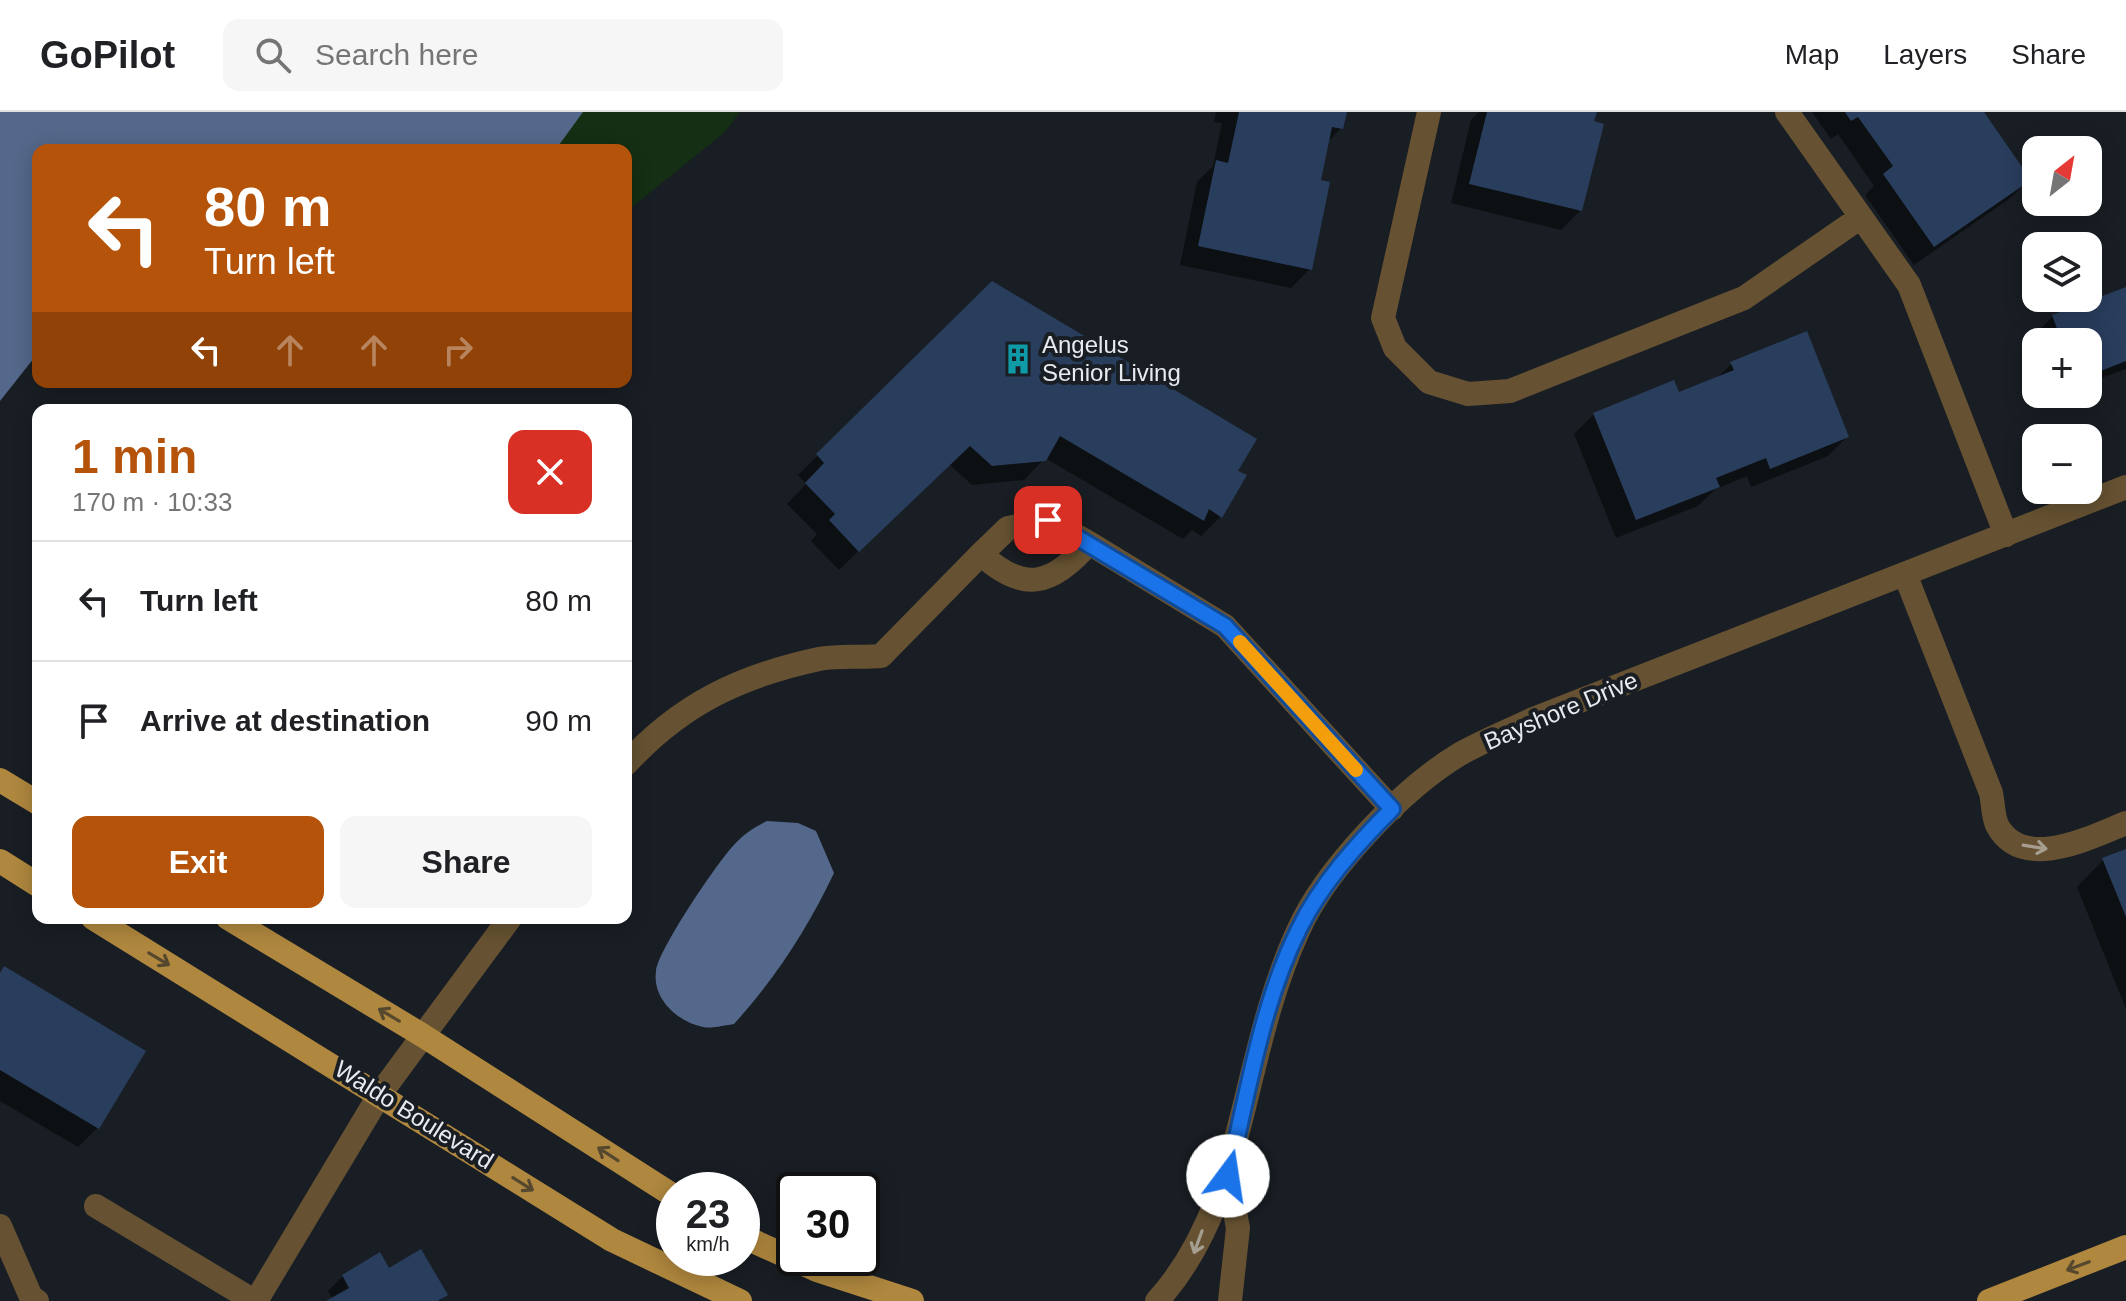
<!DOCTYPE html>
<meta charset="utf-8">
<style>
:root{--surface:#fff;--page:#f6f6f6;--text:#202124;--muted:#757577;--line:#e0e0e0;--accent:#b45309}
body{margin:0;font-family:Arial,sans-serif;background:var(--page);color:var(--text);height:100vh;display:flex;flex-direction:column;font-size:30px;white-space:nowrap}
*{box-sizing:border-box;margin:0}
p{font-size:26px;color:var(--muted)}
.icon{flex:none;width:44px;height:44px;fill:none;stroke:currentColor;stroke-width:2;stroke-linecap:round;stroke-linejoin:round}
.map{position:relative;flex:1;overflow:hidden}
.sheet{position:absolute;left:32px;top:292px;width:600px;height:520px;display:flex;flex-direction:column;background:var(--surface);border-radius:16px;box-shadow:0 4px 20px #0003}
.sheet>*{flex:none}
.guide{position:absolute;left:32px;top:32px;width:600px;height:244px;border-radius:16px;box-shadow:0 4px 20px #0003;background:#b45309;color:#fff;overflow:hidden}
.needle{width:52px;rotate:31deg}
.controls{position:absolute;left:2022px;top:24px;display:grid;gap:16px}
.controls a{display:grid;place-items:center;width:80px;height:80px;border-radius:16px;background:var(--surface);box-shadow:0 4px 20px #0003;font-size:40px}
.speed{position:absolute;left:656px;top:1060px;display:flex;gap:16px;font-size:40px;font-weight:700;text-align:center}
.speed>*{display:grid;place-content:center;width:104px;height:104px;border-radius:50%;background:var(--surface);box-shadow:0 4px 20px #0003;line-height:1}
.speed small{font-size:20px;font-weight:400}
.speed .limit{border:4px solid #111;border-radius:12px;background:#fff;color:#111}
.pin{position:absolute;display:grid;place-items:center;width:68px;height:68px;color:#fff;margin:-34px;border-radius:16px;box-shadow:0 4px 12px #0006}
.me{position:absolute;width:88px;margin:-44px;rotate:14deg;stroke-linejoin:round;filter:drop-shadow(0 0 6px #0008)}
.turn{display:flex;align-items:center;gap:28px;height:168px;padding:0 40px;font-size:36px}
.turn .icon{width:104px;height:104px;stroke-width:2.5}
.turn b{display:block;font-size:56px;line-height:68px}
.lanes{display:flex;align-items:center;height:76px;padding:0 40px;background:#0003;justify-content:center;gap:40px;direction:ltr}
.lanes .off{opacity:.35}
.round{display:grid;place-items:center;flex:none;width:84px;height:84px;border-radius:16px;background:var(--page)}
.overview{display:flex;align-items:center;justify-content:space-between;height:136px;padding:0 40px}
h1{font-size:48px;font-weight:600;line-height:60px;color:var(--accent)}
.primary-button{display:flex;gap:16px;margin-top:auto;padding:16px 40px}
.primary-button a{flex:1;height:92px;border-radius:16px;background:var(--accent);color:#fff;font-size:32px;font-weight:600;line-height:92px;text-align:center}
.primary-button a+a{background:var(--page);color:var(--text)}
ul{padding:0;list-style:none}
li{display:flex;align-items:center;gap:24px;height:120px;padding:0 40px;border-top:2px solid var(--line)}
li div{flex:1}
li b{display:block;font-size:30px}
li em{font-style:normal}
header{display:flex;align-items:center;gap:48px;box-sizing:border-box;height:112px;padding:0 40px;background:var(--surface);border-bottom:2px solid var(--line)}
header strong{font-size:38px}
nav{display:flex;gap:44px;margin-inline-start:auto;font-size:28px}
.search{width:560px;height:72px;background:var(--page);display:flex;align-items:center;gap:20px;box-sizing:border-box;padding:0 28px;border-radius:16px;color:var(--muted);font-size:30px}
.map>svg:first-child{display:block}
.green{fill:#142f13}
.water{fill:#54688b}
.shadow{fill:#0007}
.building{fill:#293e5d}
.lines{fill:none;stroke-linecap:round;stroke-linejoin:round}
.minor{stroke:#665232;stroke-width:24}
.major{stroke:#af873e;stroke-width:24}
.oneway{stroke:#a69e90}
.oneway2{stroke:#55482e}
.route-casing{stroke:#114b97;stroke-width:20}
.route{stroke:#1a73e8;stroke-width:14}
.slow{stroke:#f59e0b;stroke-width:14}
.labels{text-anchor:middle;stroke-width:8;stroke-linejoin:round;paint-order:stroke}
.poi-label{font-size:24px;fill:#e7eaef;stroke:#191e24;text-anchor:start}
.street-label{font-size:24px;fill:#e7eaef;stroke:#191e24}
</style>
<header>
<strong>GoPilot</strong>
<div class="search"><svg class="icon" aria-label="search" viewBox="0 0 24 24"><circle cx="10" cy="10" r="6"/><path d="M15 15l6 6"/></svg>Search here</div>
<nav><a>Map</a><a>Layers</a><a>Share</a></nav>
</header>
<div class="map">
<svg width="2126" height="1189" viewBox="0 0 2126 1189">
<rect width="100%" height="100%" fill="#191e24"/>
<path class="green" d="M443,0H740L725,20L626,100V38H385Z"/>
<path class="water" d="M0,0H583L559,33L549,38H38V241L0,289Z
M767,709L798,711L816,719L834,761C808,816 775,867 734,912C725,913 712,917 703,915C678,910 652,887 656,859C658,838 717,751 733,734C744,722 753,716 767,709Z"/>
<path class="shadow" d="M1216,0H1345L1341,16L1327,31L1318,70L1310,157L1291,176L1180,153L1197,70L1213,54L1222,11L1214,10Z
M1479,0H1595L1581,98L1561,118L1451,91L1471,8Z
M1812,0H1981L2029,68L2009,87L1914,153L1865,83L1874,74L1838,22L1831,27Z
M992,171L1235,359L1220,405L1201,424L1192,418L1183,427L1045,346L1024,368L972,373L949,352L839,458L811,429L817,422L787,392L806,372L798,363Z
M2126,177V257L2088,271V230H2042L2038,219L2053,204Z
M1731,252L1847,325L1828,344L1751,375L1747,364L1716,377L1698,394L1616,426L1574,322L1594,302L1678,282L1716,267Z
M2126,739V897L2077,775L2103,748Z
M4,857L97,1016L78,1035L0,989V861Z
M388,1158L446,1183L440,1189H330L333,1187L328,1179L343,1164Z"/>
<path class="building" d="M1239,0H1347L1343,17L1332,15L1321,68L1330,70L1312,158L1198,134L1216,48L1228,51Z
M1487,0H1597L1594,9L1604,12L1582,99L1469,72Z
M1845,0H1984L2031,68L1934,135L1883,62L1893,54L1858,5L1851,9Z
M992,169L1257,327L1238,359L1247,363L1222,406L1209,397L1204,409L1060,324L1046,349L992,354L970,334L859,440L829,408L835,402L805,371L824,351L816,342Z
M2126,175V249L2088,264V230H2062L2052,203Z
M1807,219L1849,325L1770,357L1766,346L1716,366L1720,375L1636,408L1593,301L1674,268L1679,280L1734,258L1730,250Z
M2126,737V805L2102,746Z
M4,854L146,939L99,1017L0,958V861Z
M421,1137L448,1183L438,1189H326L349,1176L342,1163L380,1140L389,1156Z"/>
<g class="lines">
<path class="minor" d="M1429,0L1383,206L1395,236L1429,270L1468,282L1510,279L1744,186L1861,105
M1787,0L1909,173L2006,423
M981,442L1008,416L1048,408L1089,431
M1905,462L1991,681C1993,690 1993,704 1997,713C2022,761 2091,725 2126,711
M626,652C681,592 740,564 819,547C839,543 861,546 881,544L981,442C1024,482 1053,473 1089,431L1225,514L1392,697
M1228,1064L1238,1116L1230,1189
M96,1094L254,1189
M0,1114L31,1185L37,1189
M256,1189L380,982L510,806
M1157,1189C1211,1130 1231,1051 1249,975C1262,922 1275,869 1298,819C1325,758 1403,676 1460,642C1483,629 1508,619 1531,608L2126,375"/>
<path class="major" d="M0,668L38,691
M0,749L38,773
M93,806L612,1128L740,1189
M228,806L422,923L674,1084
M742,1124L817,1158L912,1189
M1989,1189L2126,1135"/>
</g>
<defs><path id="oneway-shaft" d="M-6 0H5M1.5-3L5.5 0L1.5 3" fill="none" stroke-width="1.6" stroke-linecap="round" stroke-linejoin="round" transform="scale(2)"/></defs>
<g class="oneway">
<use href="#oneway-shaft" transform="translate(2035 735) rotate(9)"/>
<use href="#oneway-shaft" transform="translate(1198 1130) rotate(110)"/>
</g>
<g class="oneway2">
<use href="#oneway-shaft" transform="translate(159 847) rotate(31)"/>
<use href="#oneway-shaft" transform="translate(389 903) rotate(-149)"/>
<use href="#oneway-shaft" transform="translate(608 1042) rotate(-147)"/>
<use href="#oneway-shaft" transform="translate(523 1072) rotate(32)"/>
<use href="#oneway-shaft" transform="translate(2078 1154) rotate(159)"/>
</g>
<g class="lines">
<g class="route-casing">
<path id="route" d="M1048,408L1225,514L1392,697C1357,732 1321,772 1299,817C1261,893 1248,982 1228,1064"/>
</g>
<use href="#route" class="route"/>
<path class="slow" d="M1240,530L1356,658"/>
</g>
<defs>
<g id="building-bare" transform="scale(2.4)"><path d="M-4-6H4V6H1V3H-1V6H-4ZM-2.5-4.3h1.7v1.8h-1.7ZM.8-4.3h1.7v1.8H.8ZM-2.5-1h1.7V.8h-1.7ZM.8-1h1.7V.8H.8Z" fill="#0f9aa8" stroke="#191e24" stroke-width="2.5" paint-order="stroke"/></g>
</defs>
<g fill-rule="evenodd">
<use href="#building-bare" x="1018" y="247"/>
</g>
<g class="labels">
<g class="poi-label">
<text x="1042" y="241">Angelus<tspan x="1042" dy="28">Senior Living</tspan></text>
</g>
<g class="street-label">
<text transform="translate(1561 599) rotate(-23)" y="8">Bayshore Drive</text>
<text transform="translate(414 1003) rotate(32)" y="8">Waldo Boulevard</text>
</g>
</g>
</svg>
<div class="controls">
<a><svg class="needle" viewBox="-14 -14 28 28"><path d="M0-13l5 13h-10z" fill="#e53935"/><path d="M0 13l5-13h-10z" fill="#757577"/></svg></a>
<a><svg class="icon" aria-label="layers" viewBox="0 0 24 24"><path d="M12 4l9 5-9 5-9-5zM3 14l9 5 9-5"/></svg></a>
<a>+</a>
<a>−</a>
</div>
<div class="speed"><div>23<small>km/h</small></div><div class="limit">30</div></div>
<div class="pin" style="left:1048px;top:408px;background:#d93025"><svg class="icon" aria-label="arrive" viewBox="0 0 24 24"><path d="M6 21V4h12l-3 4 3 4H6"/></svg></div>
<svg class="me" style="left:1228px;top:1064px" viewBox="-20 -20 40 40"><circle r="19" fill="#fff"/><path d="M0-13L10 11 0 6-10 11z" fill="#1a73e8"/></svg>
<div class="guide">
<div class="turn"><svg class="icon" aria-label="left" viewBox="0 0 24 24"><path d="M17 20v-9H6M10 6l-5 5 5 5"/></svg><div><b>80 m</b>Turn left</div></div>
<div class="lanes"><svg class="icon" aria-label="left" viewBox="0 0 24 24"><path d="M17 20v-9H6M10 6l-5 5 5 5"/></svg><svg class="icon off" aria-label="ahead" viewBox="0 0 24 24"><path d="M12 20V5M6 11l6-6 6 6"/></svg><svg class="icon off" aria-label="ahead" viewBox="0 0 24 24"><path d="M12 20V5M6 11l6-6 6 6"/></svg><svg class="icon off" aria-label="right" viewBox="0 0 24 24"><path d="M7 20v-9h11M14 6l5 5-5 5"/></svg></div>
</div>
<section class="sheet">
<div class="overview"><div><h1>1 min</h1><p>170 m · 10:33</p></div><a class="round" style="background:#d93025;color:#fff"><svg class="icon" aria-label="close" viewBox="0 0 24 24"><path d="M6 6l12 12M18 6L6 18"/></svg></a></div>
<ul>
<li><svg class="icon" aria-label="left" viewBox="0 0 24 24"><path d="M17 20v-9H6M10 6l-5 5 5 5"/></svg><div><b>Turn left</b></div><em>80 m</em></li>
<li><svg class="icon" aria-label="arrive" viewBox="0 0 24 24"><path d="M6 21V4h12l-3 4 3 4H6"/></svg><div><b>Arrive at destination</b></div><em>90 m</em></li>
</ul>
<div class="primary-button"><a>Exit</a><a>Share</a></div>
</section>
</div>
